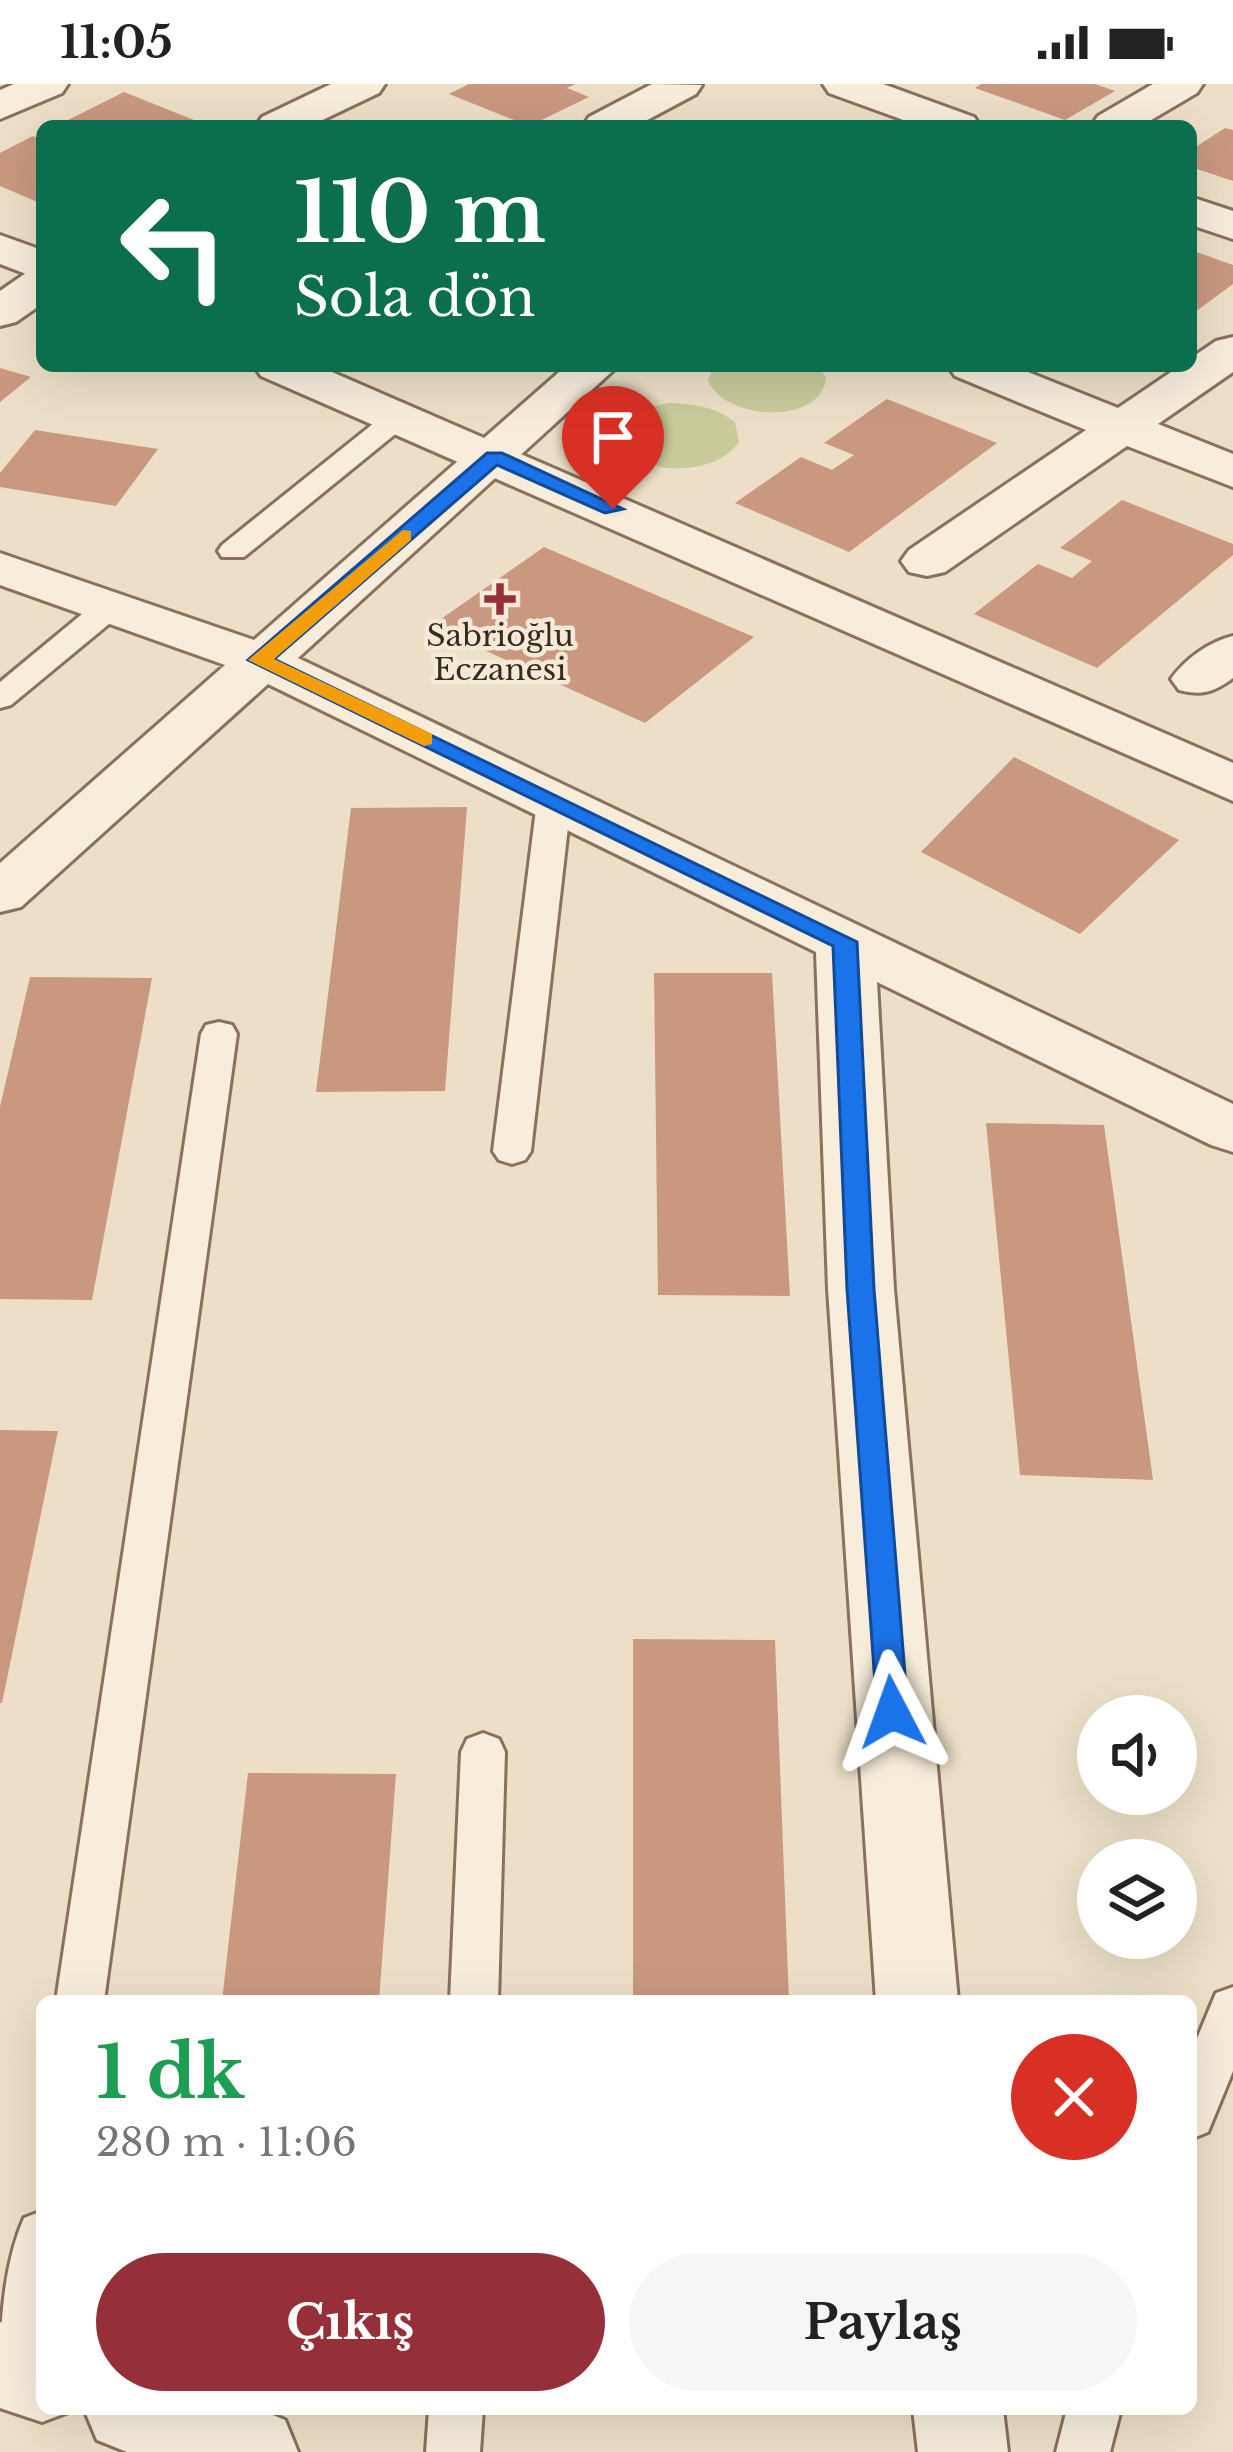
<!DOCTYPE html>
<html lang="tr">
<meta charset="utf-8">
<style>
:root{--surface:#fff;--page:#f6f6f6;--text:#222;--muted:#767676;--accent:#953038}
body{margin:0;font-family:"Libre Baskerville",serif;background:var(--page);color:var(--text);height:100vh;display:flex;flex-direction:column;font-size:45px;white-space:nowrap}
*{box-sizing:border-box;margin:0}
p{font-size:39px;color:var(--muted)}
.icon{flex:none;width:66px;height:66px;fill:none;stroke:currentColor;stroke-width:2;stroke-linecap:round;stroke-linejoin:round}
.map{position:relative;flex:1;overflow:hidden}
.drawer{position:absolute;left:36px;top:1911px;width:1161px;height:420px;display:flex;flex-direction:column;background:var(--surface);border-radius:18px;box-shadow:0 12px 48px #0002}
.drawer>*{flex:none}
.guide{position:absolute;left:36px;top:36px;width:1161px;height:252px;border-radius:18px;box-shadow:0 12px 48px #0002;background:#0b6e4f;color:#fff;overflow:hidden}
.tools{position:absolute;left:1077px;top:1611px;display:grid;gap:24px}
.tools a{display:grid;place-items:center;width:120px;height:120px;border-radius:50%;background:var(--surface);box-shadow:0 12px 48px #0002;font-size:60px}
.pin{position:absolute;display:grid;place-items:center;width:102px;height:102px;color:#fff;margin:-123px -51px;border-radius:50% 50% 50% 0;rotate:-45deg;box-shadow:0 0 12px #0007}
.pin .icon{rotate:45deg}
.me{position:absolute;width:132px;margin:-66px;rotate:356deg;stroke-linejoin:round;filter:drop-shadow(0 0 9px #0008)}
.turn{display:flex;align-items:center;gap:42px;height:252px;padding:0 60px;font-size:54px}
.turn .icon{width:156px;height:156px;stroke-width:2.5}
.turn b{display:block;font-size:84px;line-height:102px}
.round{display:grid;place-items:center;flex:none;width:126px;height:126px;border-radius:63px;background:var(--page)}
.head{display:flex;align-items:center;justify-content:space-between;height:204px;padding:0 60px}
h1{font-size:72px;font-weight:700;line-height:90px;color:#1e9e55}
.action{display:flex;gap:24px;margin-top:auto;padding:24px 60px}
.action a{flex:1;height:138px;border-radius:72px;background:var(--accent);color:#fff;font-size:48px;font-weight:700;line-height:138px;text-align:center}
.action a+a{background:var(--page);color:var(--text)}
.status{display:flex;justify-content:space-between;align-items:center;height:84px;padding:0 60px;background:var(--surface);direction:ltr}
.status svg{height:33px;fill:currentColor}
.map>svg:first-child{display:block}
.green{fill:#c9cb9b}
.building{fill:#c9987f}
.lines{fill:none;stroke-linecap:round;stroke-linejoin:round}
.service-casing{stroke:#88715d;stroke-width:6}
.minor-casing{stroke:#88715d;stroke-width:6}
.tertiary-casing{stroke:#88715d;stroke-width:6}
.service{fill:#f8eddb;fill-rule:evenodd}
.minor{fill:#f8eddb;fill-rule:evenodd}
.tertiary{fill:#f8eddb;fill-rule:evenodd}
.route{fill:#1a73e8;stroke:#114b97;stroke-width:3}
.slow{fill:#f59e0b}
.poi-dot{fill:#953038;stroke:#f4ead7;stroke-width:4.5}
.labels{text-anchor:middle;stroke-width:9;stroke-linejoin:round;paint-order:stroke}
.far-poi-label{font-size:30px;fill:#392a20;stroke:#f4ead7}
</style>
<div class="status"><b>11:05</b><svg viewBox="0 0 49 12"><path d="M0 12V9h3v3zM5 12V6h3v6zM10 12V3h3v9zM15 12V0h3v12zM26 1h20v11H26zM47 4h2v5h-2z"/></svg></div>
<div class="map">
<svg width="1233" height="2368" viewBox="0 0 1233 2368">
<rect width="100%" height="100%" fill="#eddfc7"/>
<path class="green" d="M714,282H818L826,294C821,343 722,336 708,296Z
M669,319C694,320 714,322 735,338L739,358C715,394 632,395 618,350C626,328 647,323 669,319Z"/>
<path class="building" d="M469,0H575L567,4L589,13L529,42L449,10Z
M981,0H1095L1115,7L1065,36L975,4Z
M124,8L209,42H56Z
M1225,44L1233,46V97L1191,83V66Z
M33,52L42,56V120L0,102V69Z
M1191,166L1233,181V200L1191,231Z
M0,284L31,293L0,318Z
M887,315L997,359L849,468L735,419L801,373L832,386L854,371L824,359Z
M35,346L158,365L116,422L0,403V389Z
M1122,416L1233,460V471L1097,584L974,530L1038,480L1072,494L1092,477L1060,464Z
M544,463L754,553L645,639L431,542Z
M1014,673L1179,756L1080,850L921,768Z
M467,723L445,1007L316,1008L351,724Z
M654,889H772L790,1212L658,1211Z
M30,893L152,894L92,1216L0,1215V1023Z
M986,1039L1104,1041L1153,1396L1020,1391Z
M0,1346L58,1347L2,1619H0Z
M633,1555L775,1556L789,1917H633Z
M248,1689L396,1690L379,1917H222Z"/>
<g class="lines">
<g class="service-casing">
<path id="service" d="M399,324L409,327L413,333L409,339L244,473H222L218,467L222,461L389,327Z
M110,514L125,523L121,530L11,621L0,624V598L99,516Z
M554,707L571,717L531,1067L525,1076L512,1080L499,1076L493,1067L537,717Z
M219,938L232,941L237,950L104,1917H56L201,950L206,941Z
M483,1649L499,1655L505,1668L498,1917H450L461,1668L467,1655Z
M1233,1903V1987L1208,2048L1191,2055V1969L1216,1909Z
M42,2127V2297L39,2305L20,2313L0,2302C0,2248 2,2184 24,2134Z
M429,2325H483L480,2368H426Z
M1067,2325H1121L1110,2368H1056Z"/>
</g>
<g class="minor-casing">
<path id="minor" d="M14,0H68L62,9L0,35V6Z
M331,0H385L379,9L310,42H256L262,33Z
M652,0L702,1L696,10L636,42H583L589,33Z
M823,0H883L974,33L980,42H920L829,9Z
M1153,0H1203L1197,9L1141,42L1092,41L1098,32Z
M1191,113L1233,127V155L1191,141Z
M42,185V220L16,238L0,242V207L26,189Z
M1233,253V288L1158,340L1233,370V403L1127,362L945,488L927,492L909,488L901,477L909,466L1086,346L955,292L948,282H1013L1118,324L1180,282H1191V274L1216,257Z
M566,282H618L298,574L1233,1020V1068L1211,1061L877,898L894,1205L958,1917H876L828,1205L816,868L268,600L21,823L0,828V779L225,581L0,501V469L254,556Z
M1233,552V594C1214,608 1202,612 1179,606L1171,595C1186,574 1209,558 1233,552Z
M0,2238L42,2252V2325L74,2326L42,2338L0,2324Z
M84,2325H258L285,2336L298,2368H127L97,2356Z
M913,2325H1003L1008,2368H918Z"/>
</g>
<g class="tertiary-casing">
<path id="tertiary" d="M0,151L42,166V196L0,180Z
M254,282H318L1233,679V717L261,292Z"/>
</g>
<use href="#service" class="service"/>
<use href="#minor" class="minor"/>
<use href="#tertiary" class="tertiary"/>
</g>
<path class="route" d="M487,369H502L623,425L605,429L497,381L274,575L857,858L874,1205L908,1628L904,1637L892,1640L881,1637L877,1628L847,1205L833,862L248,576Z"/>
<path class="slow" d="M403,446L411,447V456L274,575L432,650V660L424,662L248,576Z"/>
<path class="poi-dot" d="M494 497h12v12h12v12h-12v12h-12v-12h-12v-12h12z"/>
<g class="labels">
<g class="far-poi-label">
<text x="500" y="562">Sabrioğlu<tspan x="500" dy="34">Eczanesi</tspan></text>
</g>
</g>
</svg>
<div class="tools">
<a><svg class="icon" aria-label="sound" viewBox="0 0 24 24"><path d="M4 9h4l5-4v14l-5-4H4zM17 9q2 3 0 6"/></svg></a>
<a><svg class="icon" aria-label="layers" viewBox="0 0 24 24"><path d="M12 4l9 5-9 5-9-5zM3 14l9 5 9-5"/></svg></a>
</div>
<div class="pin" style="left:613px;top:425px;background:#d93025"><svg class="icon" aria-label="arrive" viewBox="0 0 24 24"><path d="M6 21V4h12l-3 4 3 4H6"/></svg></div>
<svg class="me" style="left:892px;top:1628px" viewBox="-20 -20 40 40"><path d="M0-17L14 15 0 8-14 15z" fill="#1a73e8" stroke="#fff" stroke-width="4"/></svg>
<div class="guide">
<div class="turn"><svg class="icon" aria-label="left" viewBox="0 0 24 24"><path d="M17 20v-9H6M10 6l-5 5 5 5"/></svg><div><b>110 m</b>Sola dön</div></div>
</div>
<section class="drawer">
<div class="head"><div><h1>1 dk</h1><p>280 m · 11:06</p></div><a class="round" style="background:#d93025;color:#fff"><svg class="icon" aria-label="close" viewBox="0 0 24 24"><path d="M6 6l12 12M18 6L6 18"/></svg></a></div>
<div class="action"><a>Çıkış</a><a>Paylaş</a></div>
</section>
</div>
